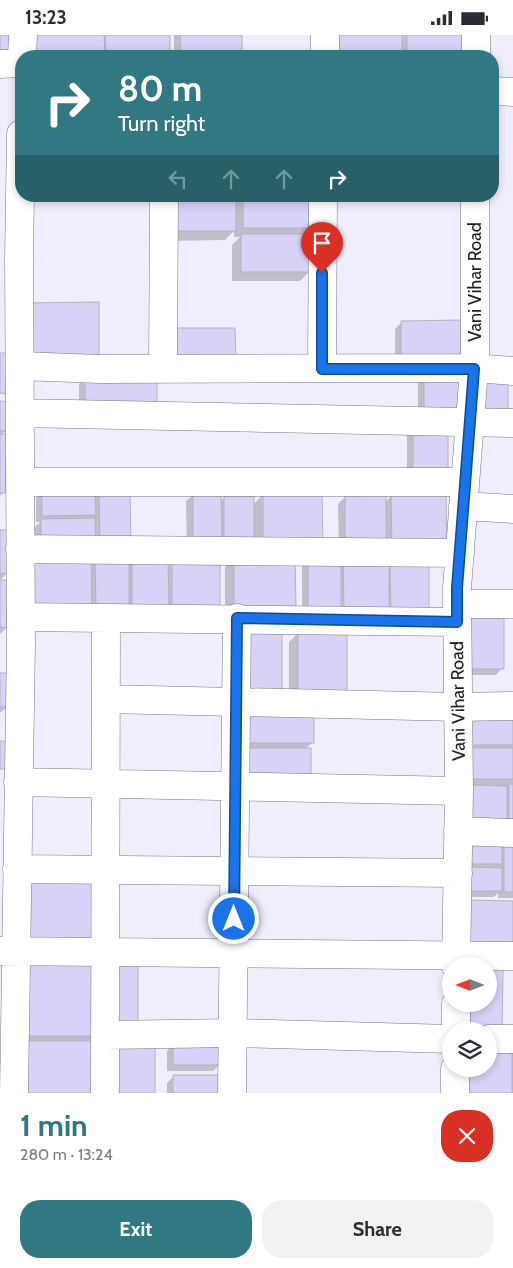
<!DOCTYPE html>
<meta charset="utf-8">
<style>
:root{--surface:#fff;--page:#f2f2f3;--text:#2b2b33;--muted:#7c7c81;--accent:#317883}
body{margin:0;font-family:Cabin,sans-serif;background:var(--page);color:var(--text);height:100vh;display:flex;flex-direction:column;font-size:19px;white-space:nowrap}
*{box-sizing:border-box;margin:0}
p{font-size:16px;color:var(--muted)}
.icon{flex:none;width:28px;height:28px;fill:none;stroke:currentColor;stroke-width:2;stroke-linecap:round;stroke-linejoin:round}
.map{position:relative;height:1058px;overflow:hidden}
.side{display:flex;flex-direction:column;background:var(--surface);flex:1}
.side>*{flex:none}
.top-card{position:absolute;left:15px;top:15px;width:484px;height:152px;border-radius:20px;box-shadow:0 2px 8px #0003;background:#317883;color:#fff;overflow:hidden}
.needle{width:32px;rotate:270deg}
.tools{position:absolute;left:442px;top:922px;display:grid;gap:10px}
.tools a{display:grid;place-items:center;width:55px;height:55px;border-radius:50%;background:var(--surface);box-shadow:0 2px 8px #0003;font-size:25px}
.pin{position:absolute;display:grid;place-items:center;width:42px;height:42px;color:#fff;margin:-51px -21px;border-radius:50% 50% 50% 0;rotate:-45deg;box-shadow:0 0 5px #0007}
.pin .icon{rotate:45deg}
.me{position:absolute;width:55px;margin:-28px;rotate:0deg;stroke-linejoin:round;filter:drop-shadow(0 0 4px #0008)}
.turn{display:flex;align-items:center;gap:18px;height:105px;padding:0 20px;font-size:22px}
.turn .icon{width:65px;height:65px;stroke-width:2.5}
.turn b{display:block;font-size:35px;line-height:42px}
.lanes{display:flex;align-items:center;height:48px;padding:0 20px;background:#0003;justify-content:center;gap:25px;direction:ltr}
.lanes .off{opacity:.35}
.round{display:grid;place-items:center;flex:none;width:52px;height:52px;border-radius:20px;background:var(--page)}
.head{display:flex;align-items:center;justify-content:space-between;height:85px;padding:0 20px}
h1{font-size:30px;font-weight:700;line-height:38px;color:var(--accent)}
.cta{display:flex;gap:10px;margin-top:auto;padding:10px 20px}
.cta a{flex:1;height:58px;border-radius:20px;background:var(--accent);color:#fff;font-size:20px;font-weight:700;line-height:58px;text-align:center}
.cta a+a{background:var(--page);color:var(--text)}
.status{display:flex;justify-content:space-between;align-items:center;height:35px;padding:0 25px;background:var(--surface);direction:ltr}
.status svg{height:14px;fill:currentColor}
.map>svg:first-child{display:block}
.shadow{fill:#0003}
.building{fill:#d7d2f6;stroke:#b3b2c0}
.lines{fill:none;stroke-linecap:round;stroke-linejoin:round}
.minor-casing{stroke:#777583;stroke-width:29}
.minor{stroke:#fff;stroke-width:28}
.route-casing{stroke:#114b97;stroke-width:12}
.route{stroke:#1a73e8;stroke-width:9}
.labels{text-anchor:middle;stroke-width:4;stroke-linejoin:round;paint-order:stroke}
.street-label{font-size:18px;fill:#1f1e23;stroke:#fff}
</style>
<div class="status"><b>13:23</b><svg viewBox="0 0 49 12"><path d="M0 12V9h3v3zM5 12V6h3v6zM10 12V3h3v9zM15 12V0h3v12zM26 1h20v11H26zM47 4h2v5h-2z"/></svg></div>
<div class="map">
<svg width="513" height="1058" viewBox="0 0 513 1058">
<rect width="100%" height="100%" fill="#f0eefd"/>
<path class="shadow" d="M21,0H168V18L165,21H22Z
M174,0H241V18L238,21H174Z
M326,0H466L467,21H326Z
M164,161H312V192L304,200L310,236L300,246H232V210L240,202H234V196L225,205L164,206Z
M402,287H461L395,333V294Z
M425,342L453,389L418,390V348Z
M86,343L156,375L79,382V349Z
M0,368L6,395L1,400L4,457L0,461Z
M413,392L447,441L407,448V399Z
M129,454L96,523L187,519L186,466L193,460L220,467L225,462L253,470L263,459L321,510L339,521L338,469L345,462L385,467L392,460L427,521L428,578L302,583V528L294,520L225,584V532L234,522L217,515L219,570L89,580L35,516V492L40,487H36V463L43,456Z
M0,496L7,538L0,545Z
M0,546L7,592L0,599Z
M503,573L502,633L496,640H457Z
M299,597H346L289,673V607Z
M0,639L7,672L0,678Z
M513,679V795L465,750V686Z
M240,685L313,707L305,714L241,752Z
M513,808V863H498V858L494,862H462L463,814Z
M26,925L95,1000L87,1008L13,1058Z
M489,932L501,1002L513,1015V1058H457V1034H489V996H463V969H489Z
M174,1009L219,1030L213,1036H167V1016Z
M174,1041L220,1058H167V1048Z"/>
<path class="building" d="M0,0H18V21H0Z
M33,0H104L105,21H33Z
M105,0H170V19L106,20Z
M180,0H242V19L181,20Z
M335,0H402V21H336Z
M407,0H468V21H407Z
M173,161H236V196H173Z
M243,161H313V193H243Z
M241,199H311V237H241Z
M99,267V324H25V268Z
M463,285V327H401V286Z
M176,293H235L236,325H177Z
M0,318H7L5,359L0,358Z
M424,340H461V383L424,384Z
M85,341H157V376H85Z
M479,348H508V385H479Z
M0,366L8,367V396H0Z
M413,391H448V441L413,442Z
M0,399H7L5,458H0Z
M99,453H130L131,510H100Z
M42,455H95L96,480L42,481Z
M193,458H221L222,512H193Z
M263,458H322L323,510L263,511Z
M446,458L447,512H392L391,459Z
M386,460V514L345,515V461Z
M224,461H254V509H224Z
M95,483L96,510L41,511V484Z
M0,495H10L8,539L0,538Z
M91,514L92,574H32V515Z
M220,517V571H172V518Z
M132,518H168L169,573H132Z
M295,520L296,575H234V521Z
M308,520H341V577H308Z
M343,521H389V576L344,577Z
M390,521H429V578H391Z
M95,522H129V574H96Z
M0,545H9L8,593L0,592Z
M464,572H504V634H463Z
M247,588H282V664H247Z
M298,596H347V664H298Z
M0,638H9L8,672H0Z
M246,677H314V708H246Z
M472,678H513V710H472Z
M0,706H6V734H0Z
M247,713H311V746H247Z
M472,713H513V744H472Z
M509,749H513V789H509Z
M472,750L507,751V786H472Z
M469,806H502V829H469Z
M504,806H513V857H504Z
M468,832L502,833V856H468Z
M26,839H98V906H26Z
M467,865L513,866V916H467Z
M25,923H96V1001H25Z
M107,926H138V992H107Z
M489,931H503L502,1003L489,996H469V969H489Z
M22,1006H95V1058H22Z
M107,1007H155V1058H107Z
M489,1007H512V1058H466V1034H489Z
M173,1008H221V1030H173Z
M173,1040H221V1058H173Z"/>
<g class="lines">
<g class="minor-casing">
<path id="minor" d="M22,21L23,0
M325,21V0
M476,21V0
M0,29L21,28
M492,56L513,57
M20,331L100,334L474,333L513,336
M322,333L323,161
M163,334L164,161
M20,378L513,388
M20,447H465
M463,471L513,474
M20,514L460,518
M457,569H513
M21,582L457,587
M106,664L458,672L513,671
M18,747L459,756
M458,796L513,798
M17,834L458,838
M0,916L513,921
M456,931L459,756L457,553L475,321V161
M456,996V969
M105,1000L234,998L451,1004
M489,1004H513
M14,1058L21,608L19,223L21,99
M105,1058L106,584
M232,1058L237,583
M455,1058V1034"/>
</g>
<use href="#minor" class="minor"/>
</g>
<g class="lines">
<g class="route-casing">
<path id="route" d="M234,884L237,583L457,587V553L474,334H322V238"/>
</g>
<use href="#route" class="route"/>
</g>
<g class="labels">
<g class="street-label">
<text transform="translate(475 247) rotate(-90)" y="6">Vani Vihar Road</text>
<text transform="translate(458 666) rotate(-91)" y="6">Vani Vihar Road</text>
</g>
</g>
</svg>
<div class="tools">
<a><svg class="needle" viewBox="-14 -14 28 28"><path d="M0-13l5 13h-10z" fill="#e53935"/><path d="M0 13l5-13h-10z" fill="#7c7c81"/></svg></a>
<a><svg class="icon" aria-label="layers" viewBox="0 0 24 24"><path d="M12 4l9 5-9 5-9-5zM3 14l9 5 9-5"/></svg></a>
</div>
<div class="pin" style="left:322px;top:238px;background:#d93025"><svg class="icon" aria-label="arrive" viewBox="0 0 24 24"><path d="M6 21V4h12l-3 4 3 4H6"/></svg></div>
<svg class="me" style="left:234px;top:884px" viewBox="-20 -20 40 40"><circle r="17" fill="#1a73e8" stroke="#fff" stroke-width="3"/><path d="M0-11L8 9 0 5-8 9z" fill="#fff"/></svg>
<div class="top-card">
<div class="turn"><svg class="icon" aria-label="right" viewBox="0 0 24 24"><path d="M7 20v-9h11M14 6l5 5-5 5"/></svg><div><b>80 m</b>Turn right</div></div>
<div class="lanes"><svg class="icon off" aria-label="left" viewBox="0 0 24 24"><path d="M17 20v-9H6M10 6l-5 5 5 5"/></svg><svg class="icon off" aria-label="ahead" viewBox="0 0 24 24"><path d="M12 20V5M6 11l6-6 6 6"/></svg><svg class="icon off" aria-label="ahead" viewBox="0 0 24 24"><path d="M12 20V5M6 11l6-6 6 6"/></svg><svg class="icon" aria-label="right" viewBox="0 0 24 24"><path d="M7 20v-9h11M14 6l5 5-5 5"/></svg></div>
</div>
</div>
<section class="side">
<div class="head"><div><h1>1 min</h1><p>280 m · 13:24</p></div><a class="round" style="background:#d93025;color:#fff"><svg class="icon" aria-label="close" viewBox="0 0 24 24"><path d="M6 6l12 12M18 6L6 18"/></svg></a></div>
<div class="cta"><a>Exit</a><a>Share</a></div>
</section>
